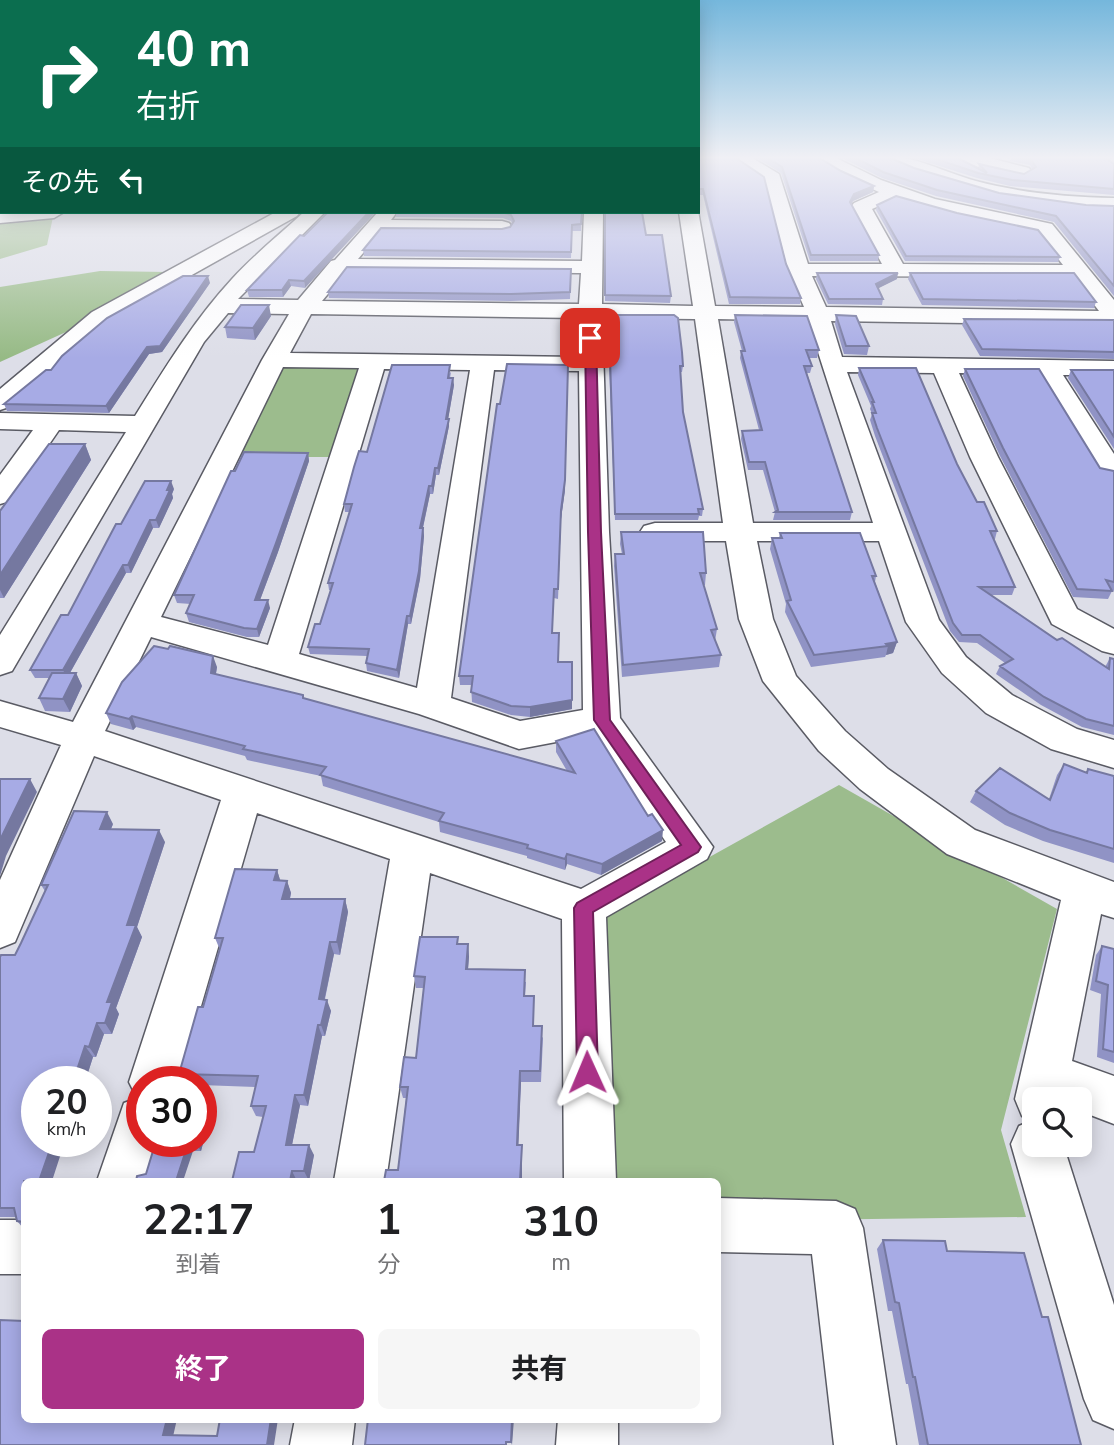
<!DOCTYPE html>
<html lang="ja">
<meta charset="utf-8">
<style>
:root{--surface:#fff;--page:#f6f6f6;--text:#202124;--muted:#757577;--accent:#aa3287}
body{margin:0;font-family:"Nunito Sans","Noto Sans JP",sans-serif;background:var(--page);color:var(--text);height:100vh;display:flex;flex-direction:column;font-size:26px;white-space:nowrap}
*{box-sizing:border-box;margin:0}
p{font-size:23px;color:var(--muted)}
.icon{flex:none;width:38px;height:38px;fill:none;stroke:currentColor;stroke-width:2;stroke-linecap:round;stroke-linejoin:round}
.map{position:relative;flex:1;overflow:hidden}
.drawer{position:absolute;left:21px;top:1178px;width:700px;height:245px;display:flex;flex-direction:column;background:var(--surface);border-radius:10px;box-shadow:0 4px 18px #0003}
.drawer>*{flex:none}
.banner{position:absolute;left:0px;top:0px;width:700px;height:214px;box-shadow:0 4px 18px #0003;background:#0b6e4f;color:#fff;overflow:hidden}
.fabs{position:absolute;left:1022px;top:1087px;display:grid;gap:14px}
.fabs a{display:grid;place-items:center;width:70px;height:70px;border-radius:10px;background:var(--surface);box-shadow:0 4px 18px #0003;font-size:35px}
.speed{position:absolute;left:21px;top:1066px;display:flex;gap:14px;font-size:35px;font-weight:700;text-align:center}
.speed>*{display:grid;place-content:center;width:91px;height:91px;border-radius:50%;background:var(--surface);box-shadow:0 4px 18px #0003;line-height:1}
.speed small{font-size:18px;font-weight:400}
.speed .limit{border:10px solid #d22;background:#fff;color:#111}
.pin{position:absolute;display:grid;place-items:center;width:60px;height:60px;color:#fff;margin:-30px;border-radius:14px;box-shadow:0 4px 10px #0006}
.me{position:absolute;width:77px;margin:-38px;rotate:359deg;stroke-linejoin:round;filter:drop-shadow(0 0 5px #0008)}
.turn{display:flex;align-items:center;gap:24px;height:147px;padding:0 21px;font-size:32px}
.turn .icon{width:91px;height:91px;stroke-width:2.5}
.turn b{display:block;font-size:49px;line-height:60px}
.then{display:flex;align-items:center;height:66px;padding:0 21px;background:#0003;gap:14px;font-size:26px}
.eta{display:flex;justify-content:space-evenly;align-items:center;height:119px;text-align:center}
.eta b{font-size:42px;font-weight:700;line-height:49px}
.button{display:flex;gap:14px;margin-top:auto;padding:14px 21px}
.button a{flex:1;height:80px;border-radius:10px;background:var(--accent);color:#fff;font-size:28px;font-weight:700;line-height:80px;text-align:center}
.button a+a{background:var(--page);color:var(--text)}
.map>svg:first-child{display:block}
.green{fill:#9cbc8d}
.forest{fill:#96ba85}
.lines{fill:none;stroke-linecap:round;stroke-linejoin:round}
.minor-casing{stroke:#5a5b64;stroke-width:3}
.minor{fill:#fff;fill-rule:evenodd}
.wall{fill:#9093c5}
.shaded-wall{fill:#7578a0}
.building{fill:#a7abe5;stroke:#7578a0;stroke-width:2}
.route{fill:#aa3287;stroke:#6e2058;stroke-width:2}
</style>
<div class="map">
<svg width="1114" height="1445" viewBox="0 0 1114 1445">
<rect width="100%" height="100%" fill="#dddee8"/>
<path class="green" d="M53,217L47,245L0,259V221Z
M285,365H363L338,457H235Z
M839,785L1057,909L1001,1130L1026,1217L718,1221V1181H601L598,919Z"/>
<path class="forest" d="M100,271L168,272L132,302L0,362V287Z"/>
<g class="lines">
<g class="minor-casing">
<path id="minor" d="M728,156H749L779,174L808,264H882L851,207L854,203L879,192L841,175L810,156H832L881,180L935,199L1052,224L1114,300V325L831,321L842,357L1114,361V375H1063L1114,454V477L1099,474L1038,374L959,373L998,457L1077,609L1114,629V654L1102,651L1052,624L970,457L934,373L847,372L939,620L966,657L1012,695L1077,729L1114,740V768L1051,749L986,713L942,673L906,622L879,541H757L773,619L796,676L845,731L888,769L975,830L1114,882V918L1101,914L1072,1061L1114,1076V1124L1080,1111V1099H1034V1144H1063L1114,1305V1429L1093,1420L1084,1399L1011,1144L1019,1126L1033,1120L1022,1116L1015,1099L1061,900L947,854L860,789L819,751L763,681L739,619L726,541H655L644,538L640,532L644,526L655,523H723L695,319L602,318L609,532L620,718L713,847L707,859L606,917L616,1181H564L562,919L430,873L386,1181H334L390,859L257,813L179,1082H142V1141H161L149,1181H97L124,1103L137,1098L129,1082L221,800L94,756L15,942L0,948V880L61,745L0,727V701L73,722L262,360L289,314L228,313L204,342L12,671L0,675V635L126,432L59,430L10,501L0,504V475L33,430L0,429V413L135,416C165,368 194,320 232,279C254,255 280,234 304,212H325L238,299L298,300L331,261L335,260L378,212H397L391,220L502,221L509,223L512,227L509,231L502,233L381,232L358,259L582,261L584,212H603L602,304L693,306L679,212L698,211L715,306L804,307L788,270L765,181ZM895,199L956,216L1038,233L1063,265L903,264L872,209ZM347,271L581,273L579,304L322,301ZM812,276L1073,277L1099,311L826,307ZM311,314L579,318V357L290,353ZM718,319L808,321L873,523H753ZM283,367L359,368L268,645L161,617ZM384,369L470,370L417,688L299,654ZM494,370L579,371L583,710L520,721L451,698ZM151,637L419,714L519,749L593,735L666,842L581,889L105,731Z
M883,156C917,156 943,172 976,181C1021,193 1067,197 1114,198V210C1034,208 959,193 886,160Z
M957,156H982L1029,168L1032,172L1023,177L986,170L960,160Z
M0,211L2,212H64L54,218L0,223Z
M276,212H300L297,216L108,322L9,407L0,410V389L92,312Z
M718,1198L836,1201L855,1209L863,1228L896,1445H834L812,1254L718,1252Z
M0,1220H24V1274H0Z
M295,1419H355L352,1445H290Z
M558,1419H618V1445H556Z"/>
</g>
<use href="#minor" class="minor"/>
</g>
<path class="wall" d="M698,156L786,264L801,298L800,304H729L703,195H698Z
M754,156H816L841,171L874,186L873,192L853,201L851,204L879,255L878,261H810L781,173Z
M838,156H886L914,168L999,193L1086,205L1114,206V296L1054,222L936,196L882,178Z
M908,156H954L978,169L979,164L1024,174L1032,169L1030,165L1010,161L1012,156H1103L1114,164V195L1010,186L977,178Z
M877,205L957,213L1060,257L1058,262L905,261L876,210Z
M396,212H582L581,231H572L571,258L364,256L363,250L502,229L510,227L512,223L511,221L503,218L396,217Z
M605,212L646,235L671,296L670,303L605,301Z
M300,235L305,288L291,286L283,297H249L247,290Z
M571,269L570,299L511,301L329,298L328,292Z
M817,273L897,279L878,288L883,299L882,305L828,304L816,279Z
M910,273L1096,302L1094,308L922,305L908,279Z
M210,283L162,352L149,354L109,413L7,411L4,404L51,370Z
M609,315L683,366L682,372H680L683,412L703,509L702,516H699L698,520H615L609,365L612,358Z
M735,315L819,350L817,358H809L812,366L810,373H807L852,512L850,520H773L775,512L763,470H748L741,439L742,431L759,430L740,358L741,351H742L734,322Z
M836,315L869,346L867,355L844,354L835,324Z
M271,316L255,340L227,338L225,327Z
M964,319L1114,320V359L980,356L962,325Z
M859,368L957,464L977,502L997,531L995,539H994L1015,587L1012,595H990L1057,640L1105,667L1110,658L1114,659V735L1082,727L1041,705L996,674L1000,666L1005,663L977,643L959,642L950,631L875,436L870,420L872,414L870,409L871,406L858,375Z
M965,369L1100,468L1114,471V591L1111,590L1112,591L1108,599L1073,597L1000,456L963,376Z
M1071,370H1114V449L1068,378Z
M451,372L450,378L454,385L448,419L449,426L439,475H436L433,494H430L423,528L424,536L420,579L411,624H408L399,678L367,671L366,663L367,656L310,654L308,647L320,624L331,590H329L328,583L350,512H345L344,504L367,452Z
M85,444L91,460L4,598H0V511Z
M308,453L309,461L278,552L260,600L270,608L259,637H247L189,622L186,613L191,604L177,603L174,595L235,471Z
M174,489L172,494L173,498L159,528H153L131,573H126L70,673H76L82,686L70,712L45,711L39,698L49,678H35L30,670L68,615L121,524Z
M565,490L561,519L558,599L554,598L552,633L558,662L572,709L530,717L511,715L472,702L471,685H460L459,676Z
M621,532L706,573L705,585H704L717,629L715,641L721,655L719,667L622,677L614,566L615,554H622L620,544Z
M780,533L876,576L875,582L897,642L893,653L886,655L885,657L811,667L785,612L786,604L770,549L772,538H779Z
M168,649L217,667L216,674L567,771L556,752V741L662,841L601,875L567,864L565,870L527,858V856L440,832L439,822L323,786L321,776L247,760L245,756L136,727L133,730L111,724L106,713Z
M1064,764L1086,772L1114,776V863L1043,841L1005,825L970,802L976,791L1049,799L1057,775Z
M113,824L111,829L165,842L137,927L142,937L116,1008L119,1014L112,1034H104L96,1057H93L85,1082H37L24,1181V1229L17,1221L16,1217H0V957L15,955L45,891L41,885Z
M277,870L280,880L287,881L291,893L290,899H345L348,912L340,955L334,954L325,999L331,1011L325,1036H322L308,1106L300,1105L292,1145L314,1155L309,1181H232L254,1152L263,1117L256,1116L251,1106L255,1087L201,1085V1082H184L179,1074L203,1007L220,950L215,938Z
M459,944H468L469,957L468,969L526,982L525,996H534L533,1026L543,1038L541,1082H521L518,1145H522V1181H384L398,1170L406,1098H403L400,1087L416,1058L424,988H416L414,976Z
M1102,946L1114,949V1063L1097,1057L1101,994L1090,990L1096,955Z
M202,1120L207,1128L201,1151H193L146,1174Z
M883,1240L947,1251L1042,1317L1081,1445H919L908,1384H906L892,1311H888L877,1249Z"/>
<path class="shaded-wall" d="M874,186L873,192L853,201L849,208L850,202L854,194Z
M369,212H376L305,288L304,281Z
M898,273L897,279L875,290L876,284Z
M208,276L210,283L162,352L149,354L109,413L106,406L147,347Z
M289,280L291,286L283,297L282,290Z
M269,305L271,316L255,340L253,328Z
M568,365L565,490L561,519L558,599L561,510Z
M453,378L454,385L447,426L446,419Z
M449,419V426L439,475L438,468Z
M85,444L91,460L4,598L0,590V575Z
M308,453L309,461L278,552L257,608L255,600Z
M435,468L436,475L433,494L432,486Z
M171,481L174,489L172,494L173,498L159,528L156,520Z
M429,486L430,494L421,536L420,528Z
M150,520L153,528L131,573L128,565Z
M423,528L424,536L420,579L411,624L410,616Z
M123,565L126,573L67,678L63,670Z
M268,600L270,608L259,637L257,629Z
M407,616L408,624L399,678L397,670Z
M897,642L893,653L886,655L888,646L886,644Z
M213,656L217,667L214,684L211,673Z
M76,673L82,686L70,712L63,699Z
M572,700V709L530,717V707Z
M132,716L136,727L133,730L129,719Z
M30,779L37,792L6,856L0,876V840Z
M107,812L113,824L106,841L100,829Z
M159,830L165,842L137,927L142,937L116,1008L119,1014L112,1034L105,1023L107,1002L127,925Z
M663,830L662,841L601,875L602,864Z
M567,854V864L565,870V859Z
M277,870L281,883L274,880Z
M287,881L291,893L287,911L282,899Z
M345,899L348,912L340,955L337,942Z
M330,942L334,954L322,1011L319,999Z
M468,944L469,957L467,981L466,969Z
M327,1000L331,1011L325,1036L321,1025Z
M97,1023L104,1034L96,1057L89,1047Z
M318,1025L322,1036L308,1106L304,1095Z
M85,1046L93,1057L85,1082H73Z
M520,1071L521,1082L518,1156L517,1145Z
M295,1095L300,1105L290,1155L286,1145Z
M202,1120L207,1128L201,1151L196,1144L197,1141H201Z
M53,1141H65L52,1181H39Z
M188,1144L193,1151L183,1181H176Z
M309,1145L314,1155L309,1181L304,1171Z
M522,1145V1181H520Z
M292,1171L297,1181H290Z
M167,1419H177L172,1441L163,1435Z
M271,1419H278L274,1445H267Z
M512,1419H514L512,1445L511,1442Z"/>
<path class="building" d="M698,156H733L764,177L786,264L801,298L730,297L703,189H698Z
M764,156H816L841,171L874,186L854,194L850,202L879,255H811L782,167Z
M851,156H886L914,168L999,193L1086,205L1114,206V286L1056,216L937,190L883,172Z
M927,156H954L987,173L979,164L1024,174L1036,167L1031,160L1017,156H1103L1114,164V189L1012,180L978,173Z
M896,196L957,213L1038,230L1060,257L906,256L877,205Z
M328,212H369L304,281L289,280L282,290H247L300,235L304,236Z
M453,212H582L581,224L572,225L571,252L363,250L381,228L502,229L510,227L514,221L511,215L502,212Z
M605,212H642L646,235H662L671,296L605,295Z
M347,267L571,269L570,292L511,294L328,292Z
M817,273H898L876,284L883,299H829Z
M910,273H1074L1096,302L923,299Z
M183,276H208L160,346L147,347L106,406L4,404L46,370H51L62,356L107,318Z
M241,305H269L253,328L225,327Z
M609,315H674L678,318L682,352L683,366H680L683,412L703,509H698L699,514H615L610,358H612Z
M735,315L807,316L819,350H806L812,366H804L852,512H775L778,510L765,462H749L742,431L762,430L741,351H745Z
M836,315L856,316L869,346H846Z
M964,319L1114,320V352L982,349Z
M507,364L568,365L565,480L561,510L558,589H554L552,633H559L558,662H572V700L530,707L511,706L471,692L473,676H459L497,404H500Z
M392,365H450L448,378H453L446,419H449L438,468H435L432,486H429L420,528H423L419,571L410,616H407L397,670L366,663L369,649L308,647L315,624H320L333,583H328L352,504H344L354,467L359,451L367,452Z
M859,368H916L957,464L977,502H984L997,531H990L1015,587H979L1057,640L1062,638L1109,669L1110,658L1114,659V726L1086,719L1044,697L1000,666L1013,659L980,635H962L953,623L877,428L872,413H876L872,402H874Z
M965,369H1039L1100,468L1114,471V582L1106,580L1112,591L1077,589L1003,448Z
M1071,370H1114V437Z
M49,444H85L0,575V511Z
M244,452L308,453L276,543L255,600H268L257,629L244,628L186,613L194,595H174L231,471H235Z
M145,481H171L167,490H170L156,520H150L128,565H123L63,670H30L61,615H68L116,524H121Z
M621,532H703L706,573H700L717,629L711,630L721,655L623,665L615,554H624Z
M780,533H860L876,576H872L897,642L886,644L888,646L814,655L787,601L791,600L772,538H782Z
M154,646L168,649L170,646L213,656L211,673L303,695V698L575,773L556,741L594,729L648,816L652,814L663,830L602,864L567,854L565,859L527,848L528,845L439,821L444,813L320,775L326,767L243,749L245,746L132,716L129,719L106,713L122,682Z
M52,673H76L63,699L39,698Z
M1064,764L1087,773L1088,769L1114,776V849L1050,830L1010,813L976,791L1000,768L1050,800Z
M0,779H30L0,840Z
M74,811L107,812L100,829L159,830L127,925H136L107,1002H112L105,1023H97L89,1047L85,1046L73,1082H37V1141H53L39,1181H24V1222L17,1221L14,1208H0V957L1,955H15L21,943L48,885H41Z
M235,869L277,870L274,880L287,881L282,899H345L337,942H330L319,999L327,1000L321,1025H318L304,1095H295L286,1145H309L304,1171H292L290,1181H232L239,1152H254L266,1106H251L258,1076L179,1074L198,1007H203L223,938H215Z
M420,937H458L457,944H468L466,969L525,970L524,996H534L533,1026H542L540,1071H520L517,1145H522L520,1181H384L386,1170H398L408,1087H400L404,1057L416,1058L425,977L414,976Z
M1102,946L1114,949V1052L1103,1049L1108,985L1096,981Z
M156,1141H197L196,1144H188L176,1181H136L137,1176L146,1174Z
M883,1240L945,1241L947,1251L1024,1253L1042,1317H1048L1081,1445H928L915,1377H913L899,1303L895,1302Z
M0,1320L24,1321V1419H167L163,1435L217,1436L220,1419H271L267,1445H0Z
M368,1419H512L511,1442H506V1445H365Z"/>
<linearGradient id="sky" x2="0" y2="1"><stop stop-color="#75b7dc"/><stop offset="0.44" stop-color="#f0f0f5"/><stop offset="1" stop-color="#f0f0f5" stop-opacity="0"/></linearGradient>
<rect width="1114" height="358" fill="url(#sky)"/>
<path class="route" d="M590,335L596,338L601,532L610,720L701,847L698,852L593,912L598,1072L595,1079L587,1082L580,1079L577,1072L574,908L577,903L681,845L594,720L588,532L585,338Z"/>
</svg>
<div class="fabs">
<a><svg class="icon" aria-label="search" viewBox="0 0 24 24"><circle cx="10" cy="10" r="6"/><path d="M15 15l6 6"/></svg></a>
</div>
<div class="speed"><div>20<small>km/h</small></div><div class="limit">30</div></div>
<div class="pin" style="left:590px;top:338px;background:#d93025"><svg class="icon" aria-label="arrive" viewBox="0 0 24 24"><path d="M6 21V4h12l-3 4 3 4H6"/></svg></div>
<svg class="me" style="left:587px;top:1072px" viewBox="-20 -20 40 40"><path d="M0-17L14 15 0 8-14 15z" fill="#aa3287" stroke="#fff" stroke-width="4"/></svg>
<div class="banner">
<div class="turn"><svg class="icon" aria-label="right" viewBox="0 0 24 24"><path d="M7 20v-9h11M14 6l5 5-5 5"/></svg><div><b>40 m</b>右折</div></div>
<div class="then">その先<svg class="icon" aria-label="left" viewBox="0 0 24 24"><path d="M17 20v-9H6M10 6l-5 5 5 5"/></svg></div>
</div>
<section class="drawer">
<div class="eta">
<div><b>22:17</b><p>到着</p></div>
<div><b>1</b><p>分</p></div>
<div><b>310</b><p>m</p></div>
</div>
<div class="button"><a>終了</a><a>共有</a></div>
</section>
</div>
